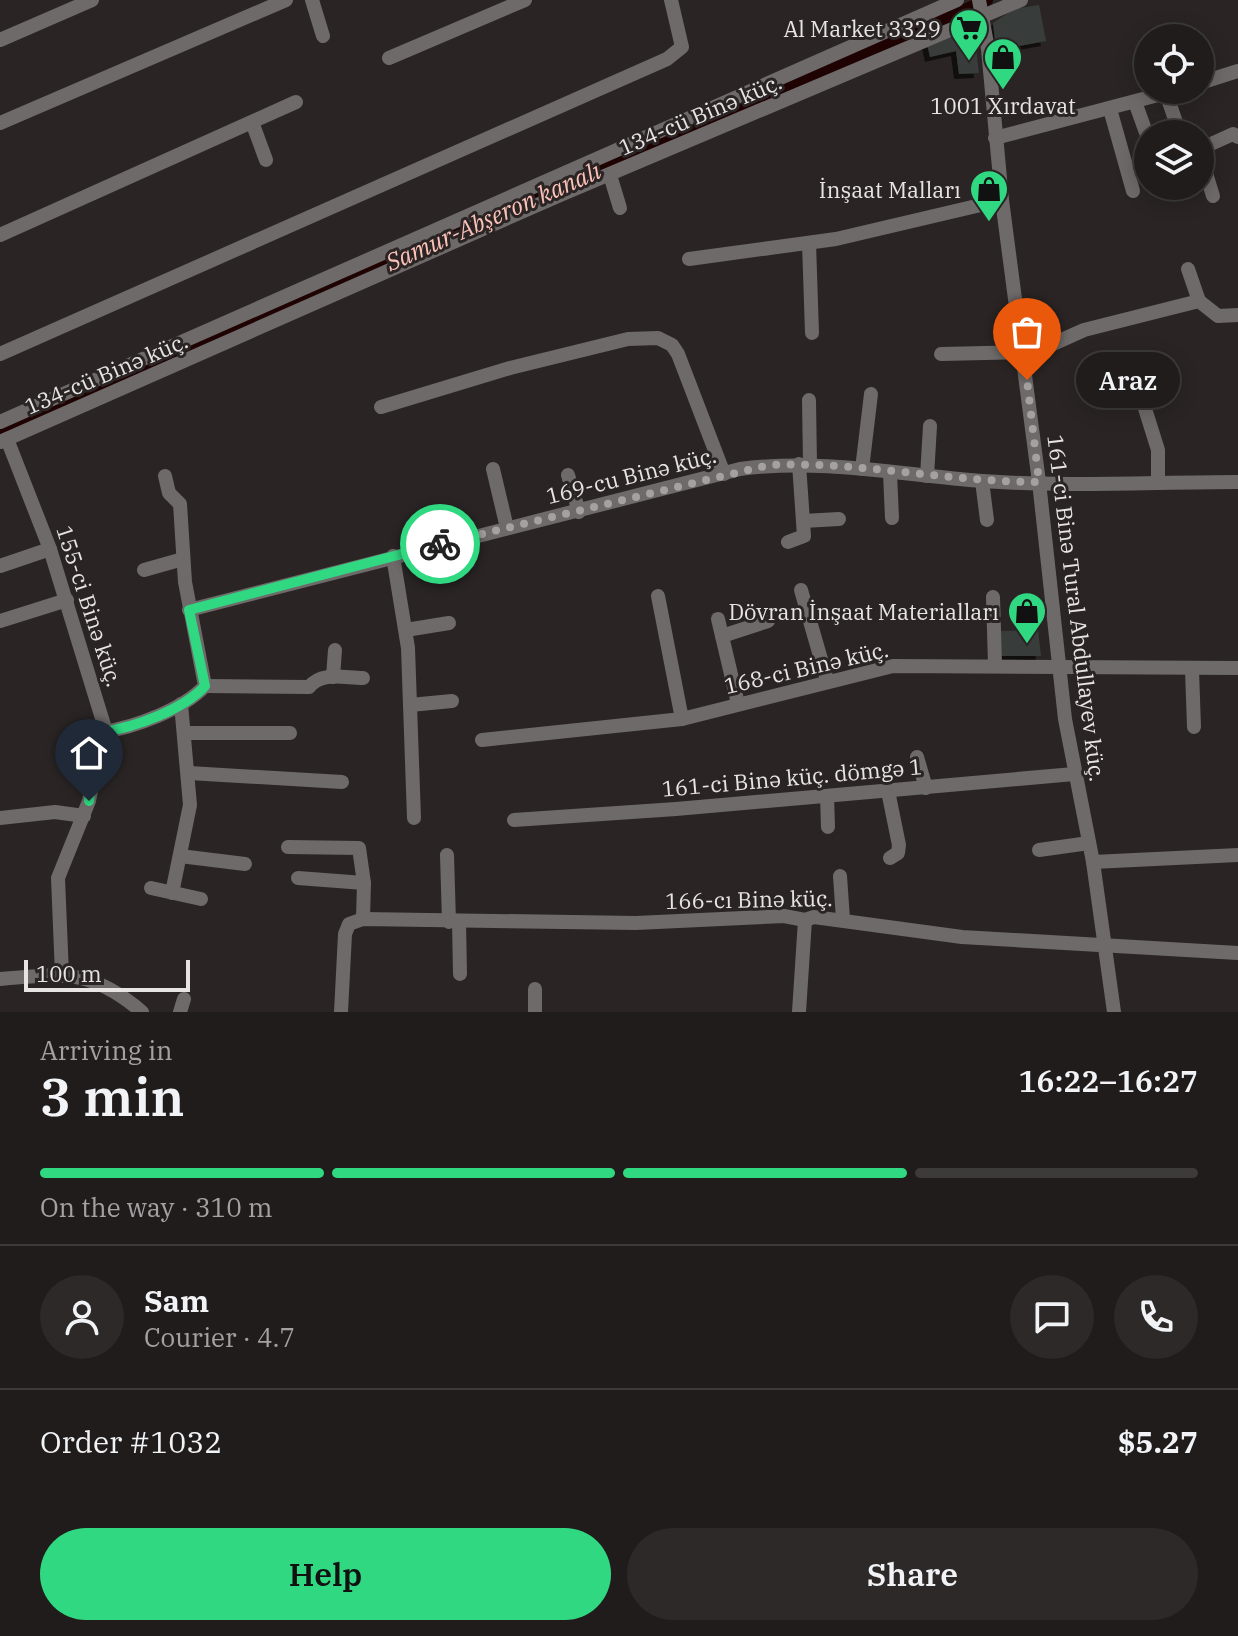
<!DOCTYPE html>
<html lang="en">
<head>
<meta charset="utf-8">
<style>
  body { margin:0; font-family:"IBM Plex Serif",serif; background:#2d2928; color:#f1f3f6; height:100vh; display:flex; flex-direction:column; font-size:30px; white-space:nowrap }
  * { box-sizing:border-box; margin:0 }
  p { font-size:26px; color:#a2a1a3 }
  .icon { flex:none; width:44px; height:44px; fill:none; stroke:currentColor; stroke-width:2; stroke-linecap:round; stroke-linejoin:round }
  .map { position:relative; height:1012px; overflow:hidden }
  .sheet { display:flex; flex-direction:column; background:#201c1b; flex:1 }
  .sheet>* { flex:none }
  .controls { position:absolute; left:1134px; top:24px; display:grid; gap:16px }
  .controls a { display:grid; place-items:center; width:80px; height:80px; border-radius:50%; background:#201c1b; box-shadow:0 4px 20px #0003,0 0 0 2px #3d3a3a; font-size:40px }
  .scale { position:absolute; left:24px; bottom:20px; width:166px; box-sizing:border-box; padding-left:8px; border:4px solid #e7e4e3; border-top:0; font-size:22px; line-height:28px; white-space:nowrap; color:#e7e4e3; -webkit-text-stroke:6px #2a2524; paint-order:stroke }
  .pin { position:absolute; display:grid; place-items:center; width:68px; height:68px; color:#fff; margin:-82px -34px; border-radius:50% 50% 50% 0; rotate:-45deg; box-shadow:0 0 8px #0007 }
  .pin .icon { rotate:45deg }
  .courier { position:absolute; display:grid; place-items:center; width:80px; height:80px; margin:-40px; border:6px solid #31d882; border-radius:50%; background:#fff; color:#222; box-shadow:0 2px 10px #0007 }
  .bubble { position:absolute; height:56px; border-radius:28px; background:#201c1b; box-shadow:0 4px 20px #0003,0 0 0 2px #3d3a3a; font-size:26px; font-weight:600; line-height:56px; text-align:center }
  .summary em { font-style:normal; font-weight:600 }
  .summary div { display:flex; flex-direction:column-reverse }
  .summary { display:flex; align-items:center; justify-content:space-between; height:136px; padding:0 40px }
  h1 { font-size:52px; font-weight:600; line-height:60px }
  .bar { display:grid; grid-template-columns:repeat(4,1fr); gap:12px 8px; align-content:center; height:96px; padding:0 40px }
  .bar i { height:10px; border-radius:6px; background:#3d3a3a }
  .bar .on { background:#31d882 }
  .bar p { grid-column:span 4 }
  .line { display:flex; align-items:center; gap:20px; padding:0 40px; border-top:2px solid #3d3a3a }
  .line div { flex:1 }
  .round { display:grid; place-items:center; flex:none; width:84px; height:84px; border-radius:42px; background:#2d2928 }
  .primary-button { display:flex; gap:16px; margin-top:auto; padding:16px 40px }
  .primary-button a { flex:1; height:92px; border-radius:48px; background:#31d882; color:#111; font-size:32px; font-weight:600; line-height:92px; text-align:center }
  .primary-button a+a { background:#2d2928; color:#f1f3f6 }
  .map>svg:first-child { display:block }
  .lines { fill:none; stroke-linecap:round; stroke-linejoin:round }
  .canal { stroke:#1f0302; stroke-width:12 }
  .building { fill:#393e3b; filter:url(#shadow) }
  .minor { stroke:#6d6a69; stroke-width:14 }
  .done { stroke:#a5a1a0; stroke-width:8; stroke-dasharray:0 14.4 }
  .route { stroke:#31d882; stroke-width:10 }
  .labels { text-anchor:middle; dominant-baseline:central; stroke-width:6; stroke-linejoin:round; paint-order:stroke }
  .poi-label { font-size:22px; fill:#e7e4e3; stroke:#2a2524; text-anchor:end }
  .street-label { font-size:22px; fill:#e7e4e3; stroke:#2a2524 }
  .water-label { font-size:24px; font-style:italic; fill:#fcc2b9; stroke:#2a2524 }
</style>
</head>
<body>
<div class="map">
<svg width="1238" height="1012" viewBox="0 0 1238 1012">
  <defs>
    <filter id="shadow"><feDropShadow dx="-5" dy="5" stdDeviation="0" flood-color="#0009"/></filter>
  </defs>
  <rect width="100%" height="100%" fill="#2a2524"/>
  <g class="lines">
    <!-- canal -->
    <path class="canal" d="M0 433 987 0"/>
  </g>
  <!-- building -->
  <g class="building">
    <path d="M1039 5 1046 41 996 50 993 23 1014 9Z"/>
    <path d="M974 31 979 73 959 74 956 51 930 57 927 44Z"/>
    <path d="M1038 630 1041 656H1000L1001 631Z"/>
  </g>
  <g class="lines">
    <!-- minor -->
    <g class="minor">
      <path d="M312 0 323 36"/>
      <path d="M979 0 988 49 1002 200 1039 482 1065 719 1093 862 1114 1012"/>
      <path d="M0 40 92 0"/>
      <path d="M389 58 525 0"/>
      <path d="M1200 83 1238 71"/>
      <path d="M1166 93 1180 134"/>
      <path d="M1135 102 1148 138"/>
      <path d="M1110 109 1133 191"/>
      <path d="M252 122 266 160"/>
      <path d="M0 123 286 0"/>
      <path d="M995 138 1177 90"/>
      <path d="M1200 149 1233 134 1238 137"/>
      <path d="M1200 154 1213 196"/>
      <path d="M610 175 620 208"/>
      <path d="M1166 186 1167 190"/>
      <path d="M0 235 296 102"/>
      <path d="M809 243 812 333"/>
      <path d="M689 259 836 239 1002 200"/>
      <path d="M1188 269 1199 301"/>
      <path d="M0 354 667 59 682 47 671 0"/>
      <path d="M941 354 1035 352 1084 330 1199 301 1218 316 1238 315"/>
      <path d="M1142 399 1158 450V482"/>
      <path d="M809 400 810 464"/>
      <path d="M381 407 510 368 628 339 658 338 672 345 678 354 724 474"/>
      <path d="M0 422 957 0"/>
      <path d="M7 439 50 549 104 725 89 801 58 878 62 975"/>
      <path d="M0 442 560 195 1021 0"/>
      <path d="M493 469 507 528"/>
      <path d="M862 469 871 394"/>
      <path d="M890 473 892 518"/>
      <path d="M568 475 579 512"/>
      <path d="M927 476 930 426"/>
      <path d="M982 481 987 520"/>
      <path d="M803 521 839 519"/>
      <path d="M788 542 804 536 799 464"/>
      <path d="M393 556 408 648 414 818"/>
      <path d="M0 566 50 549"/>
      <path d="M144 570 183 559"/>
      <path d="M801 590 827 680"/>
      <path d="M658 596 682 719"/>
      <path d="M993 597 995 664"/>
      <path d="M189 610 740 469C821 458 902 475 982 481 1067 487 1153 482 1238 482"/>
      <path d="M718 619 738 704"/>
      <path d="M0 621 67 600"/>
      <path d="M406 630 449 623"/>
      <path d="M722 636 768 621"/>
      <path d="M1192 670 1194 727"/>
      <path d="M333 677 335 650"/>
      <path d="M205 686 309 687C322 671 344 678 363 678"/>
      <path d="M410 705 452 701"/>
      <path d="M103 732C135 727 182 710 205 686L185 582 180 504 169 493 165 476"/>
      <path d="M186 733H290"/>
      <path d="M482 740 682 719 893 666 1238 668"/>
      <path d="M917 757 926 788"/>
      <path d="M189 773 342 782"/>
      <path d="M888 791 899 845 898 853 890 858"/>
      <path d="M827 796 828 827"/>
      <path d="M0 818 55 812 84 816"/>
      <path d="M514 820 676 809 1074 774"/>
      <path d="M288 847 359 848 364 883 363 919"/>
      <path d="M1039 850 1089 843"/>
      <path d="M447 855 449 922"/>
      <path d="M180 856 245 864"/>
      <path d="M1093 862 1238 855"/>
      <path d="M840 876 843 919"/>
      <path d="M298 878 364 883"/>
      <path d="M151 888 201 899"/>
      <path d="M172 893 190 805 181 704"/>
      <path d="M459 922 460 974"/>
      <path d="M0 979C64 974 90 968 142 1012"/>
      <path d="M535 989V1012"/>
      <path d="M180 1012 184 999"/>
      <path d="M341 1012 345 934 349 924 363 919 636 923 784 916 805 920 814 917 962 937 1238 953"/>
      <path d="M799 1012 805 920"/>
    </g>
  </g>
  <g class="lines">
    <!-- done -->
    <path class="done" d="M440 544 769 465C858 461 949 482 1039 482L1027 380"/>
    <!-- route -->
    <path class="route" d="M89 801 94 763 103 732C135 727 183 710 205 686L189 610 440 544"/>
  </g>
  <!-- icons -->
  <defs>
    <symbol id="supermarket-pin" viewBox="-11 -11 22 30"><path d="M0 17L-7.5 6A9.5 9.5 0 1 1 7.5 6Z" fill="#31d882" stroke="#2a2524"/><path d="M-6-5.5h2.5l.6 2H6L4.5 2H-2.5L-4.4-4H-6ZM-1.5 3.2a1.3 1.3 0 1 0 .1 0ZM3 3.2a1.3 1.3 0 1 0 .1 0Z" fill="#111"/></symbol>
    <symbol id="shop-pin" viewBox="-11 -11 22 30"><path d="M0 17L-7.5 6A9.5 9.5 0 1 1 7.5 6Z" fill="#31d882" stroke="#2a2524"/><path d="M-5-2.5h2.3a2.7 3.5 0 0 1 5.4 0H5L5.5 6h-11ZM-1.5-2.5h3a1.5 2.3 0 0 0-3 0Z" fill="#111"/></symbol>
  </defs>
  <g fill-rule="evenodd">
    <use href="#supermarket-pin" x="947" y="6" width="44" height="60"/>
    <use href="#shop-pin" x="981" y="35" width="44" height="60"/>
    <use href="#shop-pin" x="967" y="167" width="44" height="60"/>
    <use href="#shop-pin" x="1005" y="589" width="44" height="60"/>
  </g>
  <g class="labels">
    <!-- poi labels -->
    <g class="poi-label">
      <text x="941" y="28">Al Market 3329</text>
      <text x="1003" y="105" text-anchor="middle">1001 Xırdavat</text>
      <text x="961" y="189">İnşaat Malları</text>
      <text x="999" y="611">Dövran İnşaat Materialları</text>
    </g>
    <!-- street labels -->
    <g class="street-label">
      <text transform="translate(700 114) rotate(-23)">134-cü Binə küç.</text>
      <text transform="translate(106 373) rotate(-23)">134-cü Binə küç.</text>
      <text transform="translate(631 475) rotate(-14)">169-cu Binə küç.</text>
      <text transform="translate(90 606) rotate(72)">155-ci Binə küç.</text>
      <text transform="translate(1077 608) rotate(83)">161-ci Binə Tural Abdullayev küç.</text>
      <text transform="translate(806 667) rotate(-13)">168-ci Binə küç.</text>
      <text transform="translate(792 777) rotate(-5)">161-ci Binə küç. dömgə 1</text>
      <text transform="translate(749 899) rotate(-1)">166-cı Binə küç.</text>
    </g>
    <!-- water labels -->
    <g class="water-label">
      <text transform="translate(493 216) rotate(-24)">Samur-Abşeron kanalı</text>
    </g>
  </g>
</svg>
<div class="controls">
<a><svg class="icon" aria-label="locate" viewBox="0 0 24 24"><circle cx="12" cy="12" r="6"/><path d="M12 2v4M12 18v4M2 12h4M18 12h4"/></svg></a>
<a><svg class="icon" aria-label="layers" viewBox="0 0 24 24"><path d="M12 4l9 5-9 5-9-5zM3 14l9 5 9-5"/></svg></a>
</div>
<div class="scale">100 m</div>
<div class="pin" style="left:1027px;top:380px;background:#ea580c"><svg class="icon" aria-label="bag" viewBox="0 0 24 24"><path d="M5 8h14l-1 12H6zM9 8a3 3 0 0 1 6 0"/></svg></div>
<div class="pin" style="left:89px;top:801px;background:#1f2937"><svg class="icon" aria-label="home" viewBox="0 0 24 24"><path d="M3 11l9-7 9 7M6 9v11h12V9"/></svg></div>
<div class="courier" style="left:440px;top:544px"><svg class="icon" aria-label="bike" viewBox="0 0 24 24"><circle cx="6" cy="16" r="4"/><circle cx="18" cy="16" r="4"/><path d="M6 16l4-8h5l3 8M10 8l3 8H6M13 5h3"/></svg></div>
<div class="bubble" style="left:1076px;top:352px;width:104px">Araz</div>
</div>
<section class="sheet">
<div class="summary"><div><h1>3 min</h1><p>Arriving in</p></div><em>16:22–16:27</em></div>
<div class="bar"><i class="on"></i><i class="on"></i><i class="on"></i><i></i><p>On the way · 310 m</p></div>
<div class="line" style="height:144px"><a class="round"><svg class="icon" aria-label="person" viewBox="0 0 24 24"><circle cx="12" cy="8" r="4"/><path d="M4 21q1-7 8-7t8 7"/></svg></a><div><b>Sam</b><p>Courier · 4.7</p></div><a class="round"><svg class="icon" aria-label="chat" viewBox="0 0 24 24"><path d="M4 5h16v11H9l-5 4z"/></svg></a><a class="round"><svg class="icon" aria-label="phone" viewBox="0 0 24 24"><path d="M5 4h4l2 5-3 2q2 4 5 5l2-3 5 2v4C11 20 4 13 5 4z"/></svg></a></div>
<div class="line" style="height:104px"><div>Order #1032</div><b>$5.27</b></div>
<div class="primary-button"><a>Help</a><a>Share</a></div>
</section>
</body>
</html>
